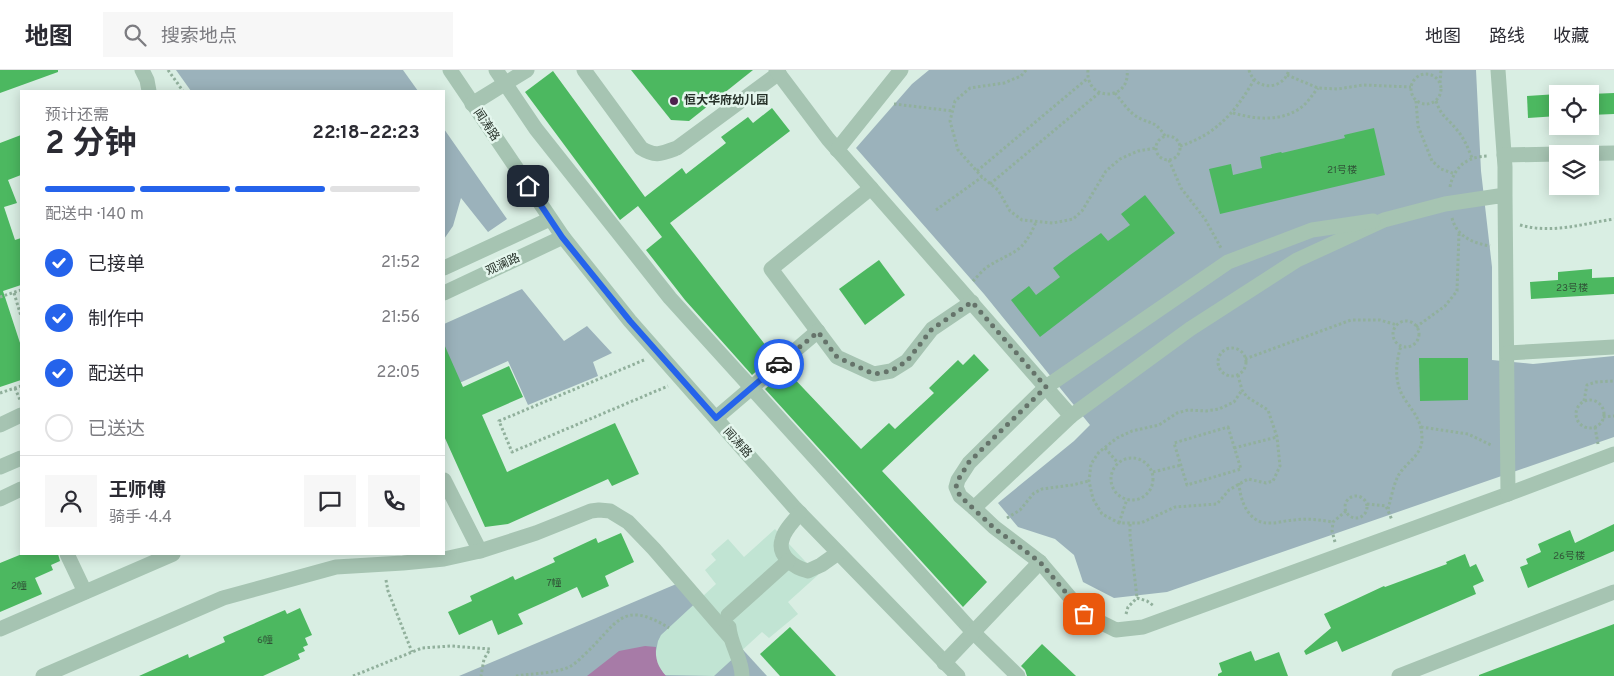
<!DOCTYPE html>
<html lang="zh">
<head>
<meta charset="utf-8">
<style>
  body { margin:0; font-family:Overpass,"Noto Sans SC",sans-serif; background:#f7f7f7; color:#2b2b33; height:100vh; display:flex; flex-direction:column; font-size:19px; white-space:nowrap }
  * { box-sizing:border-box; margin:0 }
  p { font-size:16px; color:#7c7c81 }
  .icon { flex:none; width:28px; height:28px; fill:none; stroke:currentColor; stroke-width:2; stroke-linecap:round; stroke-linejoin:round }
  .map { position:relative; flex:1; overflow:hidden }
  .panel { position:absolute; left:20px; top:20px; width:425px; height:465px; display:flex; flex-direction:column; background:#fff; border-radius:0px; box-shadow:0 2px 12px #0003 }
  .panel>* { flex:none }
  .fabs { position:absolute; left:1549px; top:15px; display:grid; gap:10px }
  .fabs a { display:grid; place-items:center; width:50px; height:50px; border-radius:0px; background:#fff; box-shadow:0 2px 12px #0003; font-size:25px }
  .pin { position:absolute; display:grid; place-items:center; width:42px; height:42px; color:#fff; margin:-21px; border-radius:10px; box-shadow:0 2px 8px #0006 }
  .courier { position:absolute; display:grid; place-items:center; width:50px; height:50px; margin:-25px; border:4px solid #2563eb; border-radius:50%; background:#fff; color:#222; box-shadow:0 1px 6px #0007 }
  .headline em { font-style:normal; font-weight:700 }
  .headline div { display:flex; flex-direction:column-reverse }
  .headline { display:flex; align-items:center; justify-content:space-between; height:85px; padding:0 25px }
  h1 { font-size:32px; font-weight:700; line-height:38px }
  .bar { display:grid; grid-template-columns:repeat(4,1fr); gap:8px 5px; align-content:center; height:60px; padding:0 25px }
  .bar i { height:6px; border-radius:4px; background:#e1e1e2 }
  .bar .on { background:#2563eb }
  .bar p { grid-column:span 4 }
  .line { display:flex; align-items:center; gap:12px; padding:0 25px; border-top:1px solid #e1e1e2 }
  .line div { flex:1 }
  .round { display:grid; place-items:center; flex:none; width:52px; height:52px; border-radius:0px; background:#f7f7f7 }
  ol { padding:0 25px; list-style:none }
  li { display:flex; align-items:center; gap:15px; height:55px }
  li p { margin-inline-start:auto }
  li .icon { padding:5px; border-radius:50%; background:#2563eb; color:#fff; stroke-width:4 }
  li:last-child { color:#7c7c81 }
  li i { width:28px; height:28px; border:2px solid #e1e1e2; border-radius:50% }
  header { display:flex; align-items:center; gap:30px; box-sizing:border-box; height:70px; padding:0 25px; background:#fff; border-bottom:1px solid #e1e1e2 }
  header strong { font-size:24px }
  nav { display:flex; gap:28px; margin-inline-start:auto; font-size:18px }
  .search { width:350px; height:45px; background:#f7f7f7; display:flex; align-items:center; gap:12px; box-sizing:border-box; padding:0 18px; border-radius:0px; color:#7c7c81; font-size:19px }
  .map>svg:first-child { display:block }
  .green { fill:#9bb2bb }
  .plaza { fill:#c1e4d3 }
  .water { fill:#a77ba7 }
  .building { fill:#4cb860 }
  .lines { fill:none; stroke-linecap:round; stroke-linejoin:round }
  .path { stroke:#91b09c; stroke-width:3; stroke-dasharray:2.5 2.5; stroke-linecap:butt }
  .minor { stroke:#a6c4b2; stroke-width:15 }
  .done { stroke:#65736a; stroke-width:5; stroke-dasharray:0 9 }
  .route { stroke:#2563eb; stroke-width:6 }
  .poi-dot { fill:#4e204d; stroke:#e4f6ed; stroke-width:2 }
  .labels { text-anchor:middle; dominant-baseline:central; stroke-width:5; stroke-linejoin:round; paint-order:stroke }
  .number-label { font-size:10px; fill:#305337 }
  .poi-label { font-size:12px; font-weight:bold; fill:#263129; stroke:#e4f6ed; text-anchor:start }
  .street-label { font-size:12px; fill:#263129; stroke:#e4f6ed }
</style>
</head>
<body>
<header>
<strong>地图</strong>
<div class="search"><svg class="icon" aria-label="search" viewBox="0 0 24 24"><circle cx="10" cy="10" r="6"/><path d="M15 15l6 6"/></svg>搜索地点</div>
<nav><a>地图</a><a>路线</a><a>收藏</a></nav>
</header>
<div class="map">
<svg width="1614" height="606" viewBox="0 0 1614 606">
  <rect width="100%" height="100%" fill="#d9eee3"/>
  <!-- green -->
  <g class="green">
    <path d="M176 0H403L418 21H191Z"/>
    <path d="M929 0H1476L1481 101 1492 197V290L1533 294 1614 286V367L1167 522 1114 528 1083 512 1074 485 1055 469 1018 457 998 433 1074 371 1090 355 984 224 856 78 912 14Z"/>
    <path d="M444 59 507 149 488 162 461 128 453 156 444 169Z"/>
    <path d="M522 219 564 271 587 256 612 283 593 292 598 306 528 335 508 291 444 320V254Z"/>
    <path d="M681 512 767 606H459Z"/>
  </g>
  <!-- plaza -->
  <path class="plaza" d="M775 459 818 505 788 532 798 544 769 568 762 562 714 606 665 605 658 596 655 586 658 571 661 565 716 514 705 500 716 490 711 484 728 469 744 487Z"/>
  <!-- water -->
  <path class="water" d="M645 576 656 577C655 589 658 597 666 606H587L619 581Z"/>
  <!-- building -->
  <g class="building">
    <path d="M0 0H58V2L0 23Z"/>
    <path d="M631 0H753L689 51 671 50Z"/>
    <path d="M553 1 645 127 682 98 686 104 726 73 721 67 748 47 753 53 772 38 790 61 670 153 774 286 752 305 685 230 646 180 662 167 638 136 620 150 525 22Z"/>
    <path d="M1614 23V44L1590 45V24Z"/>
    <path d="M1558 24V46L1528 48 1527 26Z"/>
    <path d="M1374 58 1385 105 1220 144 1209 99 1231 94 1233 105 1262 98 1260 87 1281 82 1282 83 1345 68 1344 65Z"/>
    <path d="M21 65V105L8 110 17 133 4 137 15 170 21 168V215L3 221 21 276V310L0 317V73Z"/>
    <path d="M1145 125 1175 163 1040 267 1011 230 1029 216 1036 225 1060 207 1053 198 1070 185 1101 163 1108 171 1130 155 1121 144Z"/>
    <path d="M879 190 905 225 865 255 839 219Z"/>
    <path d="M1592 199V208L1614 207V224L1531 229 1530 212 1558 210V202Z"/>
    <path d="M444 274 463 317 509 296 523 327 482 345 507 402 615 353 639 404 612 416 608 409 508 454 485 457 444 366Z"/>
    <path d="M974 284 989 300 882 401 987 512 963 537 765 319 786 300 861 379 889 353 895 359 934 323 929 318 958 290 963 295Z"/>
    <path d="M1419 288H1468V330L1420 331Z"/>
    <path d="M1614 454V481L1528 518 1520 497 1528 494 1526 489 1541 482 1538 474 1570 460 1575 473Z"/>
    <path d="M621 463 634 492 605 506 609 516 582 528 577 517 547 531 518 544 523 554 498 565 492 550 459 565 448 542 472 531 470 526 513 506 515 510 555 492 553 488 596 468 598 473Z"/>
    <path d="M22 484H58L60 491 51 495 53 500 35 508 42 524 0 542V493Z"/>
    <path d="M1465 484 1470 497 1476 494 1484 511 1473 516 1476 524 1342 582 1337 571 1306 585 1304 581 1331 558 1324 544 1384 516 1385 517 1447 494 1446 492Z"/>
    <path d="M300 538 312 565 305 568 308 575 303 577 305 581 298 584 300 589 263 606H139L188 584 189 588 225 572 223 567 285 540 287 544Z"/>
    <path d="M1614 554V606H1479V605Z"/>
    <path d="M790 557 836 606H780L760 584Z"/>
    <path d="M1042 574 1076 606H1027L1025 600 1021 596Z"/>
    <path d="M1251 581 1255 591 1279 582 1288 606H1218V604L1222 602 1219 593Z"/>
  </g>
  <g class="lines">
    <!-- path -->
    <g class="path">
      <path d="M168 0 183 21"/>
      <path d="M1026 0 1021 6 1004 13 970 18 955 31 950 51 958 80 982 107 998 120 1010 141 1022 150 1053 153 1073 149 1082 141 1106 101 1120 89 1138 81 1156 78"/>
      <path d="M1088 0C1085 32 1131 32 1127 0"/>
      <path d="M1249 0C1255 21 1283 21 1289 0"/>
      <circle cx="1426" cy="19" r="15"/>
      <path d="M1287 5 1318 18 1338 19 1363 15 1411 17"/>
      <path d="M1440 13 1441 0"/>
      <path d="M1115 23C1121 30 1126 38 1133 44 1147 55 1154 48 1165 66"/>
      <path d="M1416 31 1418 56 1432 91 1441 99 1455 104"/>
      <path d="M1436 31C1442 48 1447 47 1457 60 1464 68 1468 78 1472 88"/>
      <path d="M894 34 953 41"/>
      <path d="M1233 43C1255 49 1279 52 1299 39 1307 34 1312 25 1318 18"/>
      <circle cx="1168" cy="78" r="12"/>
      <path d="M1180 76C1216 65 1236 41 1254 10"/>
      <path d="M1169 90 1181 118 1205 149 1221 178"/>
      <path d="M977 101 1088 8"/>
      <path d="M990 114 1099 23"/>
      <path d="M1450 117C1454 96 1468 86 1489 86"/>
      <path d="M936 140 982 107"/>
      <path d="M1452 148C1457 167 1473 173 1490 176"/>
      <path d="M1520 155C1553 164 1581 154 1614 149"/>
      <path d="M973 211C977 207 982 201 987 197 1014 180 1022 185 1036 152"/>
      <path d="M14 223 21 246"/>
      <path d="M0 227 21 220"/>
      <circle cx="1406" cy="264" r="13"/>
      <path d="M1416 257 1445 236 1457 221 1459 163"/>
      <circle cx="1232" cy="292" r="14"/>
      <path d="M1245 289 1351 250H1380L1397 255"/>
      <path d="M644 290 499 351 512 382 668 316"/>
      <path d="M1238 305 1242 320 1247 327 1268 340 1277 367 1280 396 1273 411 1266 413 1248 409 1229 420 1217 434 1175 437 1141 453H1119L1102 444 1093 429 1089 411 1091 394 1099 382 1117 368 1132 361 1159 355 1177 343 1188 340 1206 341 1219 339 1234 332 1242 320"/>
      <path d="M15 318 20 330"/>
      <path d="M0 323 21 316"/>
      <circle cx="1590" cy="344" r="14"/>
      <path d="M1584 331 1587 315 1596 312 1614 311"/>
      <path d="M1603 347 1614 346"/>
      <path d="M1228 357 1241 399 1187 415 1174 373Z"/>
      <path d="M1421 357 1468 364 1491 375"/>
      <path d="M1595 357 1598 374"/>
      <path d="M1105 378 1118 393"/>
      <path d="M1234 378 1277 367"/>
      <circle cx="1132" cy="409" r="21"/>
      <path d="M1153 402 1181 395"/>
      <path d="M1239 413C1240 431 1249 455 1271 453 1279 453 1287 450 1294 450 1308 448 1320 450 1333 452"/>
      <circle cx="1356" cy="437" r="11"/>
      <path d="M1367 434 1386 436 1392 450"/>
      <path d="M1388 439C1391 429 1393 416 1398 406 1405 393 1422 386 1422 369 1422 352 1415 344 1406 331 1394 315 1395 294 1401 276"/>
      <path d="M1007 448 1020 440 1034 423 1042 419 1072 415 1089 411"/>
      <path d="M1119 453 1127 429"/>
      <path d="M1130 454V466L1137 528"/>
      <path d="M1335 472 1332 461 1333 452 1346 441"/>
      <path d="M386 510 388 521 412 582"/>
      <path d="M1126 544 1128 537 1137 528 1147 531 1154 536"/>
      <path d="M353 606 422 578 451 576 490 579 484 589 481 606"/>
      <path d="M516 606C534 603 553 604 569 597 575 594 580 589 584 585 617 555 621 528 669 558"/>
    </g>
    <!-- minor -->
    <g class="minor">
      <path d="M142 0 147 10 149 21"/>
      <path d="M450 0 563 167 630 251 794 437 958 606"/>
      <path d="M496 0 536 59 670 228 973 562 1018 606"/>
      <path d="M584 0 641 78C655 87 661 84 677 78L779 3"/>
      <path d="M776 0 828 69 1071 346"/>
      <path d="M1498 0 1505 97V125L1508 424 1143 557 1116 560 1084 544 1040 492 994 457 974 438 1071 346 1190 259 1297 190 1384 150 1445 134 1505 125"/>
      <path d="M472 34 527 0"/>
      <path d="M837 80 901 0"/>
      <path d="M1563 84 1614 83"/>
      <path d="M1504 85 1558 84"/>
      <path d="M871 118 771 199 837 287 874 304 891 301 907 291 932 259 972 232"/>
      <path d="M444 198 550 149"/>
      <path d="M444 223 563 167"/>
      <path d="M1507 283 1614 277"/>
      <path d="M716 348 818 261"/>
      <path d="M0 355 21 345"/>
      <path d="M0 397 21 388"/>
      <path d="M444 410 480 481"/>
      <path d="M1508 424 1614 384"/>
      <path d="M0 429 21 419"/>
      <path d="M974 438 960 426 956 417 958 410 969 393 1046 317 1228 192 1312 160 1373 151"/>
      <path d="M800 443C794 451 784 460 782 470 777 486 795 498 808 501L821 495 838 483"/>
      <path d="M67 484 85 522"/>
      <path d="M728 545 788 491"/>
      <path d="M729 557C730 574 742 589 742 606"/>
      <path d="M0 559 173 484"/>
      <path d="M944 593 1040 492"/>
      <path d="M43 606 223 528 336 497 403 493 444 489 480 481 536 463 591 441 599 440 610 441 628 452 654 479 730 567"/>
      <path d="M1399 606 1614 522"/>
    </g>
  </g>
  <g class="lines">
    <!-- done -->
    <path class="done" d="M779 294 818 262 837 287 874 304 891 301 907 291 932 259 972 232 1046 317 969 392 958 410 956 417 960 426 994 458 1040 492 1084 544"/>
    <!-- route -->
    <path class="route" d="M528 116 562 167 630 251 716 348 779 294"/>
  </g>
  <!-- markers -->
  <circle class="poi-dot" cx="674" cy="31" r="5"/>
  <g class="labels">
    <!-- number labels -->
    <g class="number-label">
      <text x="1342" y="100">21号楼</text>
      <text x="1572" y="218">23号楼</text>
      <text x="1569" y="486">26号楼</text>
      <text x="554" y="513">7幢</text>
      <text x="19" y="516">2幢</text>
      <text x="265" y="570">6幢</text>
    </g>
    <!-- poi labels -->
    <g class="poi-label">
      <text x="684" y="31">恒大华府幼儿园</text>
    </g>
    <!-- street labels -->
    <g class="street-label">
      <text transform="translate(486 55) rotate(56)">闻涛路</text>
      <text transform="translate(503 195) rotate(-25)">观澜路</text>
      <text transform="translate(737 373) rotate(48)">闻涛路</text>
    </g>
  </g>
</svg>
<div class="fabs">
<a><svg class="icon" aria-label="locate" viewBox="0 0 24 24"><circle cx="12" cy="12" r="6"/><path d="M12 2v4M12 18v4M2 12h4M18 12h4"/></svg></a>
<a><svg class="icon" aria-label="layers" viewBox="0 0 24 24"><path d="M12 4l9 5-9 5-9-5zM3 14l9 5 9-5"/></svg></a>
</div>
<div class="pin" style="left:1084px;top:544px;background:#ea580c"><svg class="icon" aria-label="bag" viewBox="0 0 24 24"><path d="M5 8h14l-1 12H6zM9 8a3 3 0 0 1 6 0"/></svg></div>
<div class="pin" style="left:528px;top:116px;background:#1f2937"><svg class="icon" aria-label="home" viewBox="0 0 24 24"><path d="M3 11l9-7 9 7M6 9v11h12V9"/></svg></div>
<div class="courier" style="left:779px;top:294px"><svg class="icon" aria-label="car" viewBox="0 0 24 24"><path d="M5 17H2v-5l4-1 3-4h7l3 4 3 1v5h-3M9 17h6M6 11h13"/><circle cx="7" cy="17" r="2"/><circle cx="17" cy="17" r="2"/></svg></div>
<section class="panel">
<div class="headline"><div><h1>2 分钟</h1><p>预计还需</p></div><em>22:18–22:23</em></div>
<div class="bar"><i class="on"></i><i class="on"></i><i class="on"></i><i></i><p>配送中 · 140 m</p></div>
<ol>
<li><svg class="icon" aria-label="check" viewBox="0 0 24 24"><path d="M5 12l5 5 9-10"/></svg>已接单<p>21:52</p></li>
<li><svg class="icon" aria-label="check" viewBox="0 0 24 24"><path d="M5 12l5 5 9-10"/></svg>制作中<p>21:56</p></li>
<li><svg class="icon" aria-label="check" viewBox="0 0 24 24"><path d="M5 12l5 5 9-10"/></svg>配送中<p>22:05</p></li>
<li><i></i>已送达</li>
</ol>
<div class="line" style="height:90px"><a class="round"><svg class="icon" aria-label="person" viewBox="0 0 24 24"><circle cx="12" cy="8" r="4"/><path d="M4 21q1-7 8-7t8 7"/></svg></a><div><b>王师傅</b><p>骑手 · 4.4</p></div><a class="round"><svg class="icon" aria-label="chat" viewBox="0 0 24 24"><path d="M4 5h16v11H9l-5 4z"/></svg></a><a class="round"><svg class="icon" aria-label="phone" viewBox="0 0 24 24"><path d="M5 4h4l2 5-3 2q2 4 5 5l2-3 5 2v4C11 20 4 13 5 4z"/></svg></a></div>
</section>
</div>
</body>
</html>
